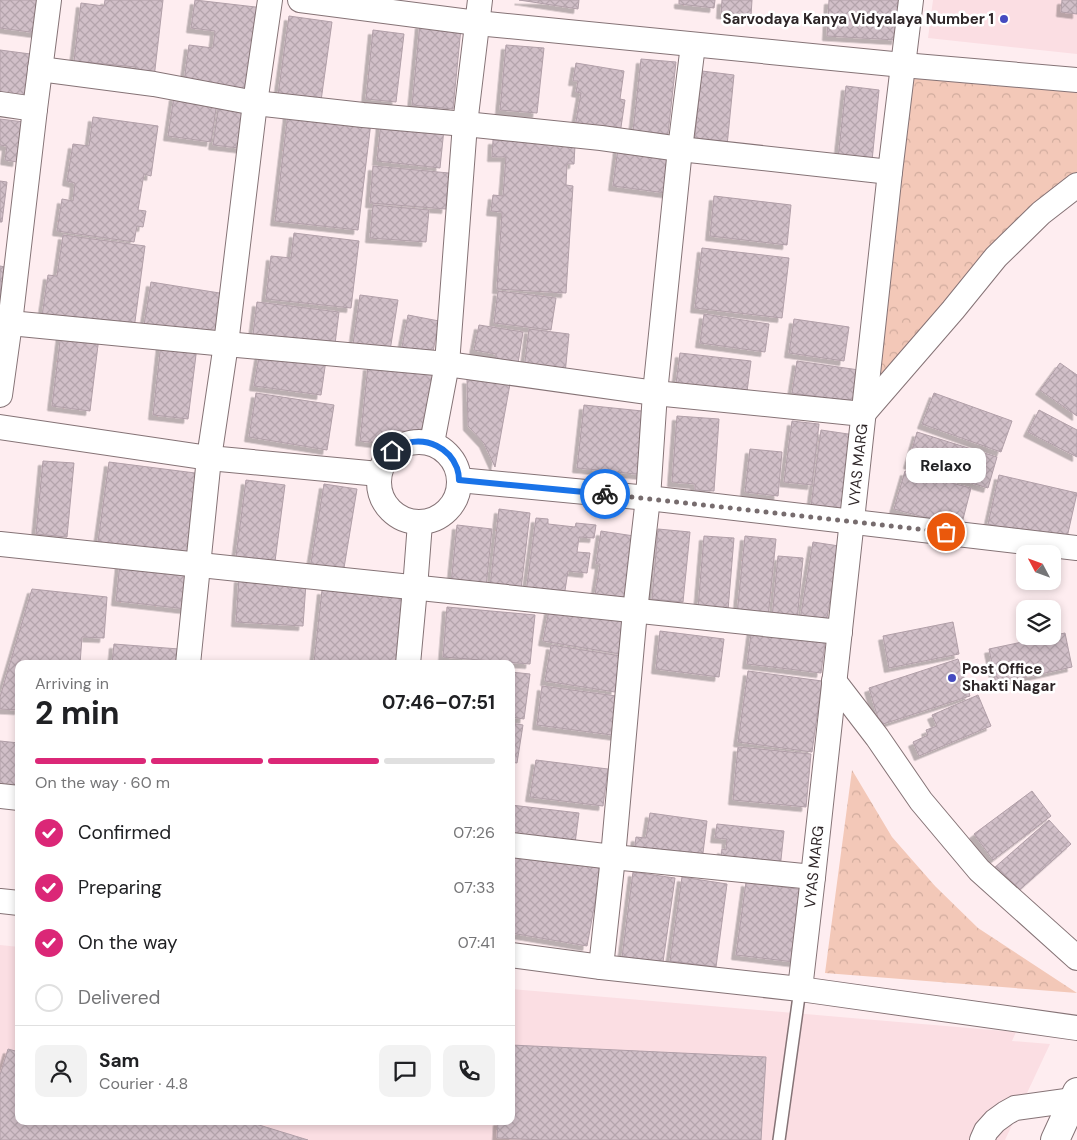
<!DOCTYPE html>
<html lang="en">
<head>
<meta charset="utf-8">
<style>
  body { margin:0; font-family:"DM Sans",sans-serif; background:#f2f2f2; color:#202124; height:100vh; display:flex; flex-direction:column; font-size:19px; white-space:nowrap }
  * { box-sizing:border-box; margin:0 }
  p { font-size:16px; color:#757577 }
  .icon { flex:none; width:28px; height:28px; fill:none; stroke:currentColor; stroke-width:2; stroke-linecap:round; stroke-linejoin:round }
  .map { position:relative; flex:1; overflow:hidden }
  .details { position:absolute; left:15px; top:660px; width:500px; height:465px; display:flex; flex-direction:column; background:#fff; border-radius:10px; box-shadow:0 2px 8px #0003 }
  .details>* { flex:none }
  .needle { width:32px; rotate:311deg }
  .tools { position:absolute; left:1016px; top:545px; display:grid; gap:10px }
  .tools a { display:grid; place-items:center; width:45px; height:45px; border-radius:10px; background:#fff; box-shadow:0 2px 8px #0003; font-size:25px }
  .pin { position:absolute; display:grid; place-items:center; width:42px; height:42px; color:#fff; margin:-21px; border:2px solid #fff; border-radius:50%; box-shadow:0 1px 5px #0007 }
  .courier { position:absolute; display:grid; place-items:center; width:50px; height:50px; margin:-25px; border:4px solid #1a73e8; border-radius:50%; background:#fff; color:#222; box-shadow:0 1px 6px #0007 }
  .bubble { position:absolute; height:35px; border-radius:10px; background:#fff; box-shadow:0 2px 8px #0003; font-size:16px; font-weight:700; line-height:35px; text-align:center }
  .head em { font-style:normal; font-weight:700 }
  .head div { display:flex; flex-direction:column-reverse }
  .head { display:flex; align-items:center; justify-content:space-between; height:85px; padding:0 20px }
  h1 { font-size:32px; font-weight:700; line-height:38px }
  .bar { display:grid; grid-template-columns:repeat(4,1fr); gap:8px 5px; align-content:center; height:60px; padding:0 20px }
  .bar i { height:6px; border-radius:4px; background:#e0e0e0 }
  .bar .on { background:#db2777 }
  .bar p { grid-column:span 4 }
  .line { display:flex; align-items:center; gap:12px; padding:0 20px; border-top:1px solid #e0e0e0 }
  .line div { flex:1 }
  .round { display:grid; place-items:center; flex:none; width:52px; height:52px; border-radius:10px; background:#f2f2f2 }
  ol { padding:0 20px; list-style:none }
  li { display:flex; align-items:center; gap:15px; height:55px }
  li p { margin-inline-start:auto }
  li .icon { padding:5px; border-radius:50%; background:#db2777; color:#fff; stroke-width:4 }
  li:last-child { color:#757577 }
  li i { width:28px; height:28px; border:2px solid #e0e0e0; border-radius:50% }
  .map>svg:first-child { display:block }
  .built { fill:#fbdee3 }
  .park { fill:url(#park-crowns) }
  .building { fill:url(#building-cross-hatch); stroke:#b19fa8; filter:url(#shadow) }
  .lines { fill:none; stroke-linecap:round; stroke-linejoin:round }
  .service-casing { stroke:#857376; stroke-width:14 }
  .minor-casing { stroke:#857376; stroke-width:26 }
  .tertiary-casing { stroke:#857376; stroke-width:30 }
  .service { stroke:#fff; stroke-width:11 }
  .minor { stroke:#fff; stroke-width:24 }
  .tertiary { stroke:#fff; stroke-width:28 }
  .done { stroke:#776c6e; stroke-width:5; stroke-dasharray:0 9 }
  .route { stroke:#1a73e8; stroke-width:6 }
  .poi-dot { fill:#454bc0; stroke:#fff; stroke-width:2 }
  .labels { text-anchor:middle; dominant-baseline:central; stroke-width:5; stroke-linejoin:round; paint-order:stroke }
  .poi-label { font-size:15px; font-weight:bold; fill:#2e2628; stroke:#fff; text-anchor:end }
  .street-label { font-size:15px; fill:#2e2628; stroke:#fff }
</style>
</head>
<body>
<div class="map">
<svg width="1077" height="1140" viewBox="0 0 1077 1140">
  <defs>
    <pattern id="park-crowns" width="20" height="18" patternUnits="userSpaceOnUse" patternTransform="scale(1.25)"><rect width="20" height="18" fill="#f3c8b8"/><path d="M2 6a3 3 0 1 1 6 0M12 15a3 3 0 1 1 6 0" fill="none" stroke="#d1ac9e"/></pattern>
    <pattern id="building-cross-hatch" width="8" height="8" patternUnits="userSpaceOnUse" patternTransform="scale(1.25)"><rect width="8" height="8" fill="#d1bfc8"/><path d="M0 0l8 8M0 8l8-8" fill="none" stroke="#b4a4ac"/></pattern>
    <filter id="shadow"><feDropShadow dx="-4.5" dy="4.5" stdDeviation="0" flood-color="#0004"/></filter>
  </defs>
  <rect width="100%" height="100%" fill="#feedf0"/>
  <!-- built -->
  <g class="built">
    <path d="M933 0H1077V54L928 38Z"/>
    <path d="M0 945 19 947V1121H511V989L1016 1032 1012 1041 1050 1044 1005 1140H0Z"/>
  </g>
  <!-- park -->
  <g class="park">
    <path d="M911 77 1077 88V174L876 383Z"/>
    <path d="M852 770 892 837 935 886 978 928 1077 993 825 973Z"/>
  </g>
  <!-- building -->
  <g class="building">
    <path d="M0 0H43L37 33 0 28Z"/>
    <path d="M105 0H163L154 78 135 76 136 67 74 61 81 3 104 6Z"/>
    <path d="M195 0 264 8 254 90 184 82 189 45 213 48 215 31 191 28Z"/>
    <path d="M519 0H579L578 9Z"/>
    <path d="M679 0H715L714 8 679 4Z"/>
    <path d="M722 0H752L751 16 721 14Z"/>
    <path d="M829 0H899L896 40 827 36Z"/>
    <path d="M1062 0H1077V14L1061 12Z"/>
    <path d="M289 16 332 22 320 108 277 102Z"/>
    <path d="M420 24 461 28 453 109 412 105Z"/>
    <path d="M373 30 404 34 396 102 366 99Z"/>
    <path d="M506 45 544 48 537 113 500 110Z"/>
    <path d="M0 50 38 55 31 99 0 94Z"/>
    <path d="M641 59 676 62 668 134 633 131Z"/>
    <path d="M576 63 624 71 620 99 625 100 620 134 575 127 581 93 576 92 578 81H573Z"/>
    <path d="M702 71 734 75 727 146 694 143Z"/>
    <path d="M846 86 879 90 872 161 838 158Z"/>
    <path d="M174 96 217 102 211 142 168 136Z"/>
    <path d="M219 103 252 107 247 149 213 145Z"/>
    <path d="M288 113 371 122 358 230 275 221Z"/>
    <path d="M93 117 158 126 151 176 144 174 138 210 146 211 143 227 137 226 134 242 57 231 62 199 73 201 75 183 67 181 73 144 89 146Z"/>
    <path d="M0 119 32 123 19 146 17 162 5 160 7 146 0 145Z"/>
    <path d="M381 122 444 129 440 168 377 161Z"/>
    <path d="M493 140 575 145 574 164H567L566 185 573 186 566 293 497 289 502 212 491 211 493 195 503 196 506 157H492Z"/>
    <path d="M618 148 663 154V159L667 160 665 172 676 174 673 194 613 186Z"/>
    <path d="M373 166 449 173 446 209 370 203Z"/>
    <path d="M0 181 7 182 2 222H0Z"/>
    <path d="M714 196 791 205 787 245 710 236Z"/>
    <path d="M373 205 429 210 426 242 370 238Z"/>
    <path d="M294 233 359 241 351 308 266 299 271 256 291 258Z"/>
    <path d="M63 235 145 246 134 329 42 316 48 275 57 276Z"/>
    <path d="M702 248 789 258 782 318 695 308Z"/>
    <path d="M0 266 5 267 0 301Z"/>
    <path d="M151 282 232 295 225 337 144 325Z"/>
    <path d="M498 291 556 298 551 330 494 323Z"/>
    <path d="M360 295 398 300 389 357 352 351Z"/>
    <path d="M257 302 339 312 334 352 252 342Z"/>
    <path d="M704 314 769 324 765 352 700 343Z"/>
    <path d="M408 315 439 321 432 357 401 352Z"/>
    <path d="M794 319 849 327 844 361 789 353Z"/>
    <path d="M479 325 523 332 517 369 495 365 496 354 474 350Z"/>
    <path d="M529 329 569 334 565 374 524 369Z"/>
    <path d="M61 333 99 337 90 411 52 406Z"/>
    <path d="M161 343 197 347 188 419 153 415Z"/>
    <path d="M260 351 326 360 321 395 254 386Z"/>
    <path d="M680 353 751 361 746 399 675 391Z"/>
    <path d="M797 361 859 370 854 402 792 393Z"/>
    <path d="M1060 363 1077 375V416L1040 390Z"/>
    <path d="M368 366 435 372 429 434 394 430 392 445 360 441Z"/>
    <path d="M467 379 510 384 495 467 484 443 468 426Z"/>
    <path d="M256 393 334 405 327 450 249 437Z"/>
    <path d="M934 393 1012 421 1001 452 922 424Z"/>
    <path d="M584 405 652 412 645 475 577 468Z"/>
    <path d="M1039 410 1077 430V457L1028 432Z"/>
    <path d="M677 416 719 419 714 491 695 490V484L672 482Z"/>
    <path d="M792 421 819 424 812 485 784 482Z"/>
    <path d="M821 430 855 435 845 510 811 506Z"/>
    <path d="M917 432 997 457 988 488 908 464Z"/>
    <path d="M750 449 782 452 778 496 745 492Z"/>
    <path d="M43 461 74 463 67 537 36 534Z"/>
    <path d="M109 462 203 474 191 562 97 549Z"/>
    <path d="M905 471 971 488 961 527 894 509Z"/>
    <path d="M999 475 1077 493 1066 542 988 524Z"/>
    <path d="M246 480 285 485 274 569 235 564Z"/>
    <path d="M324 484 357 489 343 574 310 569Z"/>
    <path d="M499 509 530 513 521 589 490 586Z"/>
    <path d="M536 518 548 519V524L575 527 576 523 596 525 594 538 579 537 577 552 590 553 587 573 568 571 564 597 526 592Z"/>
    <path d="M457 525 492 529 486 587 451 584Z"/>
    <path d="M658 529 690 532 683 602 652 599Z"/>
    <path d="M601 531 634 536 628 606 594 601 600 564H596Z"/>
    <path d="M704 536 734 538 728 610 698 608Z"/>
    <path d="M745 536 776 539 768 617 737 614Z"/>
    <path d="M813 542 839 546 826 624 800 620Z"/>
    <path d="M778 556 803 558 797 621 772 618Z"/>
    <path d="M120 563 190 571 186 609 116 601Z"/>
    <path d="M239 578 306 583 303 626 236 622Z"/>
    <path d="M376 586 410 589 401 664H327L314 662 322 590 375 596Z"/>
    <path d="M32 589 107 597 104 638 82 637 80 664H19V710L0 709V697Z"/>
    <path d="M550 605 633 618 626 655 543 641Z"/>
    <path d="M447 607 535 615 530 664 443 657Z"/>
    <path d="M953 622 959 654 889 668 883 636Z"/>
    <path d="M752 627 826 636 821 673 747 664Z"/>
    <path d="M660 631 724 639 719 677 656 669Z"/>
    <path d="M1065 633 1072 667 996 684 989 649Z"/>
    <path d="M114 644 179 649 178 664H112Z"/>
    <path d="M551 645 621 656 615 692 545 681Z"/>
    <path d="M958 659 970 696 880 725 869 688Z"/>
    <path d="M748 671 822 681 812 752 738 742Z"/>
    <path d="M511 672 530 674 524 719 511 717Z"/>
    <path d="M542 686 624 697 619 736 537 725Z"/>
    <path d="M978 695 991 726 919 756 913 742 928 735 926 730 937 726 932 715Z"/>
    <path d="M511 723 523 725 517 763 511 762Z"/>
    <path d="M0 741 19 743V790L0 788Z"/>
    <path d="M738 747 811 754 806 807 733 800Z"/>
    <path d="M536 760 608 769 603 806 530 797Z"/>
    <path d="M1032 791 1051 816 993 860 974 834Z"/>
    <path d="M511 805 579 813 574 851 511 843Z"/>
    <path d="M650 813 707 821 702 861 634 852 636 837 646 838Z"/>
    <path d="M1049 820 1071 844 1015 894 993 869Z"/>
    <path d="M717 824 784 831 780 869 720 863 722 849 726 850 727 839 715 838Z"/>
    <path d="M511 848 602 864 587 946 511 933Z"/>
    <path d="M633 872 675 878 663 962 622 957Z"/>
    <path d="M682 877 727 884 716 967 670 961Z"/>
    <path d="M746 882 804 890 794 962 736 955Z"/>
    <path d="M511 1045 766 1057 761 1140H544L497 1138 498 1121H511Z"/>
    <path d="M8 1049 19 1052V1121H246L308 1140H0V1075Z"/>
  </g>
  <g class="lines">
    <defs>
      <path id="service" d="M779 1140 800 989"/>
      <g id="minor">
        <path d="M300 0 477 23 903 65 1077 80"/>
        <path d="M40 69 154 84 255 103 363 115 465 124 601 138 680 149 890 172"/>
        <path d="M0 104 35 109"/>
        <path d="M10 323 226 344 447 364 655 393 863 414 953 310 996 257 1041 213 1077 185"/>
        <path d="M0 395 10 323 35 109 49 0"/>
        <path d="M0 427 209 458 379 474"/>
        <circle cx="419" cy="482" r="40"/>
        <path d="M432 443 447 364 465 124 480 0"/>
        <path d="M459 480 648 498 1077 548"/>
        <path d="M0 544 840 632"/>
        <path d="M188 664 209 458 226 344 255 103 270 0"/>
        <path d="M408 664 415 588 420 523"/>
        <path d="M834 681 877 737 921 801 979 870 1077 958"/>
        <path d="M0 796 19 798"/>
        <path d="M511 845 613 857 813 877"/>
        <path d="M0 901 19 903"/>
        <path d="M511 955 601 967 800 989 1077 1028"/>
        <path d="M601 967 613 857 635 611 648 498 655 393 680 149 693 45"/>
        <path d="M800 989 813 877 890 172 911 0"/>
        <path d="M982 1140 986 1131 995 1121 1006 1113 1015 1108 1073 1100"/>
      </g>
      <path id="tertiary" d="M1055 1140 1077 1092"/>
    </defs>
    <!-- service casing -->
    <use href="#service" class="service-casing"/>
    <!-- minor casing -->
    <use href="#minor" class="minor-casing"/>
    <!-- tertiary casing -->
    <use href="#tertiary" class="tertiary-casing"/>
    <!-- service -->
    <use href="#service" class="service"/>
    <!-- minor -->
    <use href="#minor" class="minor"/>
    <!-- tertiary -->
    <use href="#tertiary" class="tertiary"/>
  </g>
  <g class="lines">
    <!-- done -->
    <path class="done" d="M605 494 946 532"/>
    <!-- route -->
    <path class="route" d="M392 451C397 448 402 445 407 443 427 438 449 447 457 468 458 471 459 476 459 480L605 494"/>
  </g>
  <!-- markers -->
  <g class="poi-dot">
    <circle cx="1004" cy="19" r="5"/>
    <circle cx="952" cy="678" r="5"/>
  </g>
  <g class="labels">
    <!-- poi labels -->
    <g class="poi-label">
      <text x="994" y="19">Sarvodaya Kanya Vidyalaya Number 1</text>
      <text x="962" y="669" text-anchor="start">Post Office<tspan x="962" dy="17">Shakti Nagar</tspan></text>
    </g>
    <!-- street labels -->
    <g class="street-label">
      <text transform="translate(858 465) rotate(-84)">VYAS MARG</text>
      <text transform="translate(814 867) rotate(-84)">VYAS MARG</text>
    </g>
  </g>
</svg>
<div class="tools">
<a><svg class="needle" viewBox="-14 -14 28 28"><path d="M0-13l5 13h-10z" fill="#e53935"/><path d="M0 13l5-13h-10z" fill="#757577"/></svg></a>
<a><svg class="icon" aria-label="layers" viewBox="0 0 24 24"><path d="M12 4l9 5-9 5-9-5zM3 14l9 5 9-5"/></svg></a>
</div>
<div class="pin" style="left:946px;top:532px;background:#ea580c"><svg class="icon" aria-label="bag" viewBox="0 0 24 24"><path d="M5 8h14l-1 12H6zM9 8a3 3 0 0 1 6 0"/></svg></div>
<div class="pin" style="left:392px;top:451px;background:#1f2937"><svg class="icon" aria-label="home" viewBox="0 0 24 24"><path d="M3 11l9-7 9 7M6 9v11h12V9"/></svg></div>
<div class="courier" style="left:605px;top:494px"><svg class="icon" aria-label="bike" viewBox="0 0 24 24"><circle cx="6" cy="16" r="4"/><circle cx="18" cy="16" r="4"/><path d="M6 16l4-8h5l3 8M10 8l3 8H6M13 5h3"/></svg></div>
<div class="bubble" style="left:906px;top:448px;width:80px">Relaxo</div>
<section class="details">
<div class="head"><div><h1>2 min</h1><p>Arriving in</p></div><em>07:46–07:51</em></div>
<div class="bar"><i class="on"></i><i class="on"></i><i class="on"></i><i></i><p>On the way · 60 m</p></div>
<ol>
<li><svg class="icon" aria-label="check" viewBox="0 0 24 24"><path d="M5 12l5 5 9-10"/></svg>Confirmed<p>07:26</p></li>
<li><svg class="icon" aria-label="check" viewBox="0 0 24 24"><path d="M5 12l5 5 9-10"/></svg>Preparing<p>07:33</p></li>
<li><svg class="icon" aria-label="check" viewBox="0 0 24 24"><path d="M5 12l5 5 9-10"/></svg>On the way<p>07:41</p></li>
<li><i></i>Delivered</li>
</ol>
<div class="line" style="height:90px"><a class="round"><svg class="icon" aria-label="person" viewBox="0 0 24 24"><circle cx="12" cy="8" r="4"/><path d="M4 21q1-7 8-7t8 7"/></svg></a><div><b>Sam</b><p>Courier · 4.8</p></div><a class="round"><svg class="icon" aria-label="chat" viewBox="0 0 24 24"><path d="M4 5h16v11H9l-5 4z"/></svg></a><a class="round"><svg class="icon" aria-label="phone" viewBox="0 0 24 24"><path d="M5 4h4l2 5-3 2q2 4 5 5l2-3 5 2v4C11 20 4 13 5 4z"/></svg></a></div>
</section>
</div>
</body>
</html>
